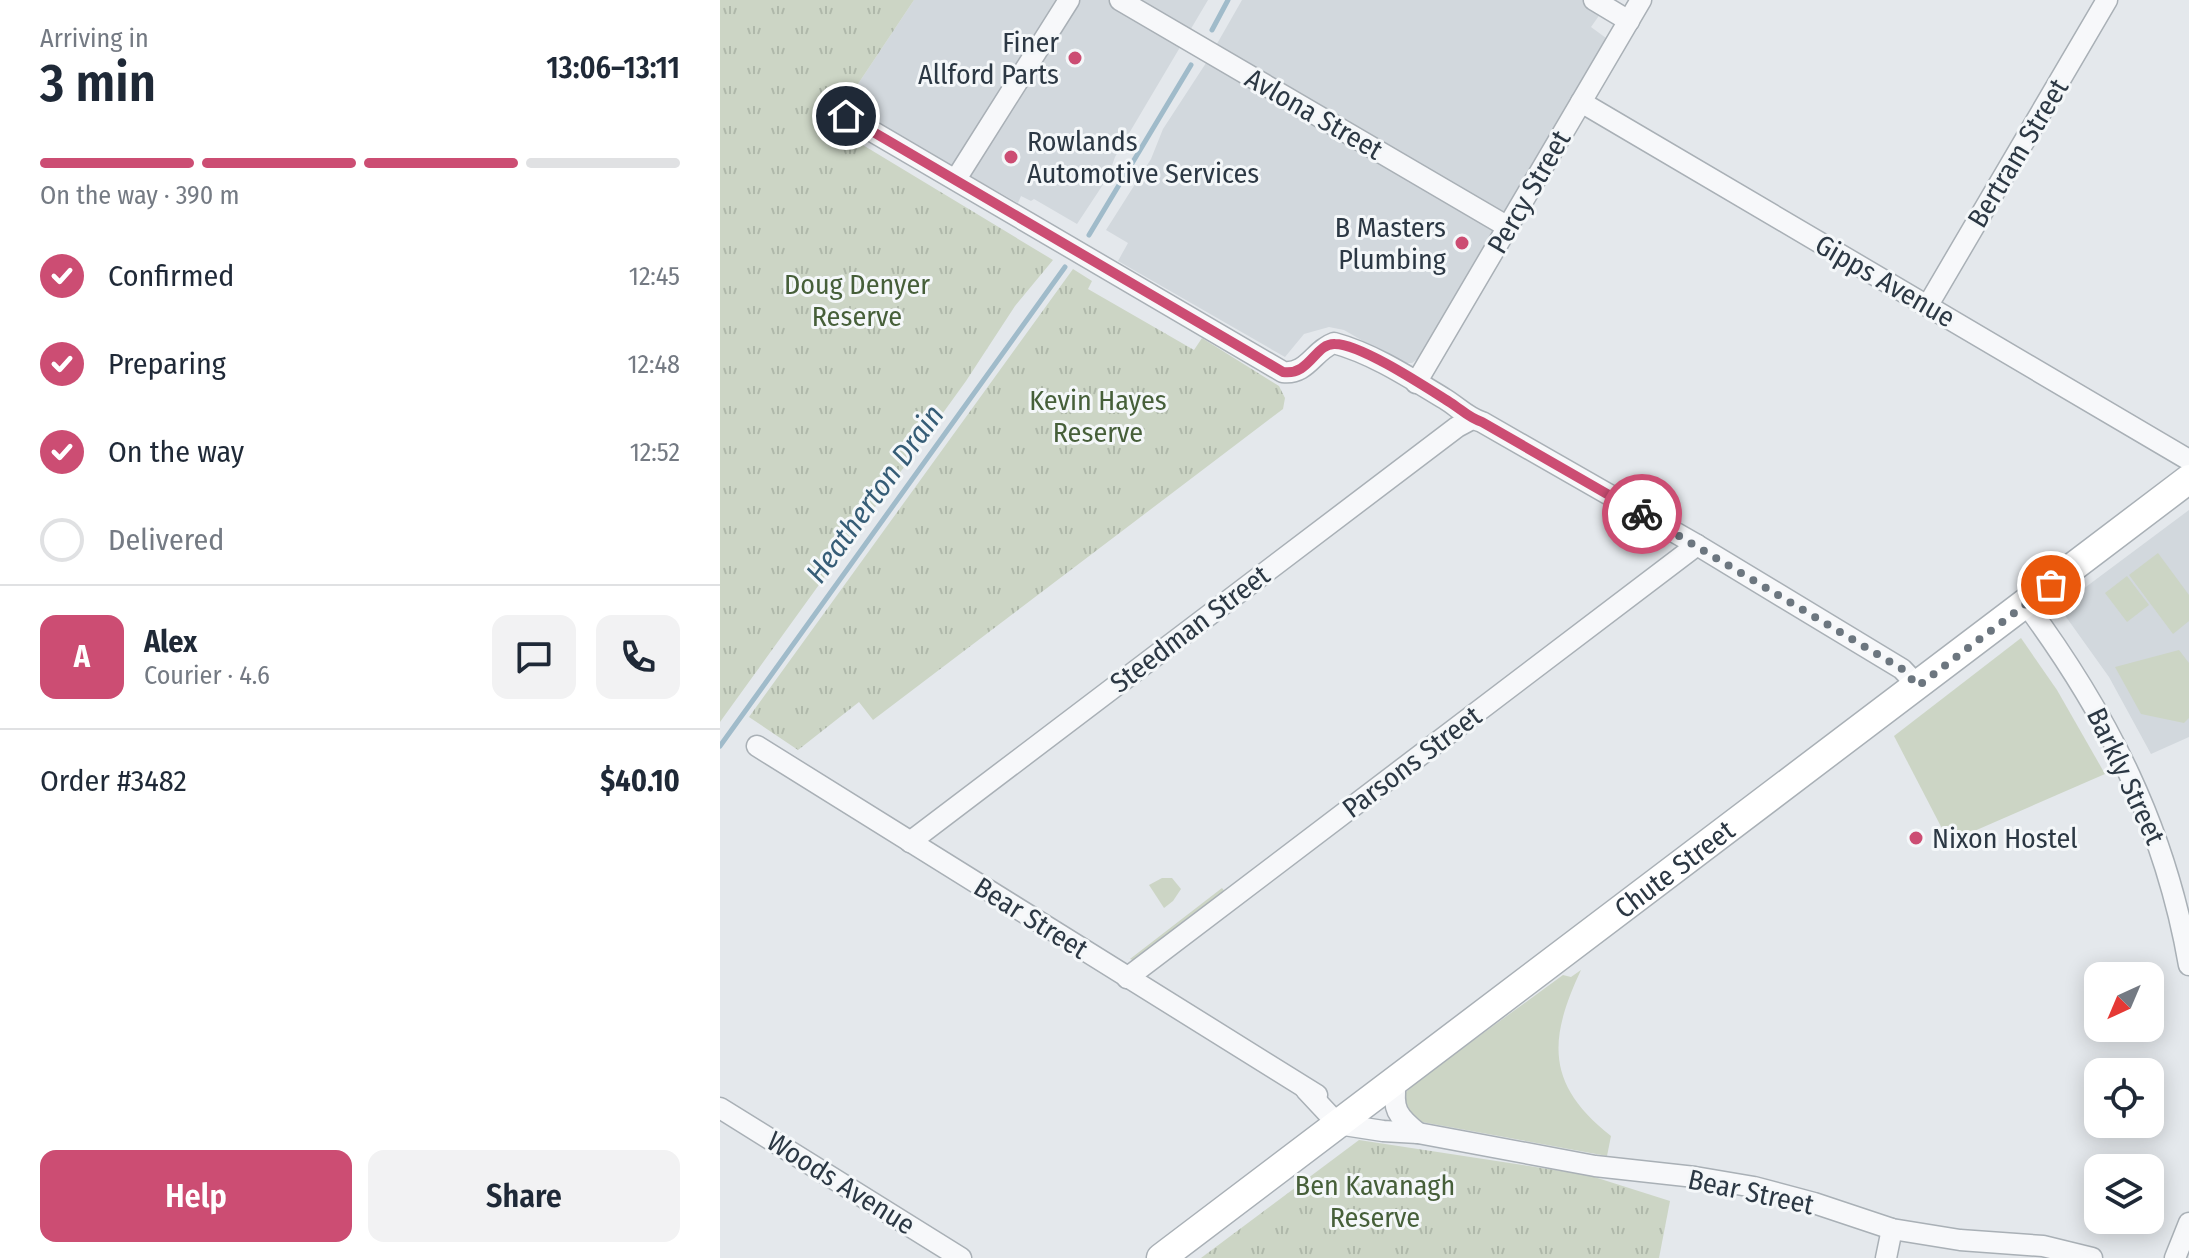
<!DOCTYPE html>
<html lang="en">
<head>
<meta charset="utf-8">
<style>
  body { margin:0; font-family:"Fira Sans Condensed",sans-serif; background:#f2f2f3; color:#1f2937; height:100vh; display:flex; flex-direction:column; font-size:30px; white-space:nowrap }
  * { box-sizing:border-box; margin:0 }
  p { font-size:26px; color:#747a83 }
  .icon { flex:none; width:44px; height:44px; fill:none; stroke:currentColor; stroke-width:2; stroke-linecap:round; stroke-linejoin:round }
  .map { position:relative; flex:1; overflow:hidden }
  .details { display:flex; flex-direction:column; background:#fff; width:720px }
  .details>* { flex:none }
  .needle { width:52px; rotate:224deg }
  .buttons { position:absolute; left:1364px; top:962px; display:grid; gap:16px }
  .buttons a { display:grid; place-items:center; width:80px; height:80px; border-radius:16px; background:#fff; box-shadow:0 4px 20px #0003; font-size:40px }
  .pin { position:absolute; display:grid; place-items:center; width:68px; height:68px; color:#fff; margin:-34px; border:4px solid #fff; border-radius:50%; box-shadow:0 2px 8px #0007 }
  .courier { position:absolute; display:grid; place-items:center; width:80px; height:80px; margin:-40px; border:6px solid #cc4d73; border-radius:50%; background:#fff; color:#222; box-shadow:0 2px 10px #0007 }
  .overview em { font-style:normal; font-weight:600 }
  .overview div { display:flex; flex-direction:column-reverse }
  .overview { display:flex; align-items:center; justify-content:space-between; height:136px; padding:0 40px }
  h1 { font-size:52px; font-weight:600; line-height:60px }
  .bar { display:grid; grid-template-columns:repeat(4,1fr); gap:12px 8px; align-content:center; height:96px; padding:0 40px }
  .bar i { height:10px; border-radius:6px; background:#e0e1e3 }
  .bar .active { background:#cc4d73 }
  .bar p { grid-column:span 4 }
  .line { display:flex; align-items:center; gap:20px; padding:0 40px; border-top:2px solid #e0e1e3 }
  .line div { flex:1 }
  .round { display:grid; place-items:center; flex:none; width:84px; height:84px; border-radius:16px; background:#f2f2f3 }
  ol { padding:0 40px; list-style:none }
  li { display:flex; align-items:center; gap:24px; height:88px }
  li p { margin-inline-start:auto }
  li .icon { padding:8px; border-radius:50%; background:#cc4d73; color:#fff; stroke-width:4 }
  li:last-child { color:#747a83 }
  li i { width:44px; height:44px; border:4px solid #e0e1e3; border-radius:50% }
  .cta { display:flex; gap:16px; margin-top:auto; padding:16px 40px }
  .cta a { flex:1; height:92px; border-radius:16px; background:#cc4d73; color:#fff; font-size:32px; font-weight:600; line-height:92px; text-align:center }
  .cta a+a { background:#f2f2f3; color:#1f2937 }
  main { display:flex; flex:1; min-height:0 }
  .map>svg:first-child { display:block }
  .built { fill:#d2d8dd }
  .grass { fill:#ccd5c5 }
  .park { fill:url(#park-tufts) }
  .lines { fill:none; stroke-linecap:round; stroke-linejoin:round }
  .stream { stroke:#a0bbca; stroke-width:5 }
  .street-casing { stroke:#a9b0b6; stroke-width:23 }
  .secondary-casing { stroke:#a9b0b6; stroke-width:31 }
  .street { stroke:#f7f8fa; stroke-width:20 }
  .secondary { stroke:#fff; stroke-width:28 }
  .done { stroke:#6c767f; stroke-width:8; stroke-dasharray:0 14.4 }
  .route { stroke:#cc4d73; stroke-width:10 }
  .poi-dot { fill:#cc4d73; stroke:#f4f7f9; stroke-width:3 }
  .labels { text-anchor:middle; dominant-baseline:central; stroke-width:6; stroke-linejoin:round; paint-order:stroke }
  .poi-label { font-size:28px; fill:#2c3844; stroke:#f4f7f9; text-anchor:end }
  .street-label { font-size:28px; fill:#2c3844; stroke:#f4f7f9 }
  .park-label { font-size:28px; fill:#465f39; stroke:#f4f7f9 }
  .water-label { font-size:30px; font-style:italic; fill:#365d77; stroke:#f4f7f9 }
</style>
</head>
<body>
<main>
<section class="details">
<div class="overview"><div><h1>3 min</h1><p>Arriving in</p></div><em>13:06–13:11</em></div>
<div class="bar"><i class="active"></i><i class="active"></i><i class="active"></i><i></i><p>On the way · 390 m</p></div>
<ol>
<li><svg class="icon" aria-label="check" viewBox="0 0 24 24"><path d="M5 12l5 5 9-10"/></svg>Confirmed<p>12:45</p></li>
<li><svg class="icon" aria-label="check" viewBox="0 0 24 24"><path d="M5 12l5 5 9-10"/></svg>Preparing<p>12:48</p></li>
<li><svg class="icon" aria-label="check" viewBox="0 0 24 24"><path d="M5 12l5 5 9-10"/></svg>On the way<p>12:52</p></li>
<li><i></i>Delivered</li>
</ol>
<div class="line" style="height:144px"><b class="round" style="background:#cc4d73;color:#fff">A</b><div><b>Alex</b><p>Courier · 4.6</p></div><a class="round"><svg class="icon" aria-label="chat" viewBox="0 0 24 24"><path d="M4 5h16v11H9l-5 4z"/></svg></a><a class="round"><svg class="icon" aria-label="phone" viewBox="0 0 24 24"><path d="M5 4h4l2 5-3 2q2 4 5 5l2-3 5 2v4C11 20 4 13 5 4z"/></svg></a></div>
<div class="line" style="height:104px"><div>Order #3482</div><b>$40.10</b></div>
<div class="cta"><a>Help</a><a>Share</a></div>
</section>
<div class="map">
<svg width="1469" height="1258" viewBox="0 0 1469 1258">
  <defs>
    <pattern id="park-tufts" width="24" height="20" patternUnits="userSpaceOnUse" patternTransform="scale(2)"><rect width="24" height="20" fill="#ccd5c5"/><path d="M3 7l-1-3M5 7V3M7 7l1-3M15 17l-1-3M17 17v-4M19 17l1-3" fill="none" stroke="#afb8aa"/></pattern>
  </defs>
  <rect width="100%" height="100%" fill="#e4e8ec"/>
  <!-- built -->
  <g class="built">
    <path d="M194 0H488L395 157 388 177 357 224 314 199 311 201 301 196 298 203 124 105Z"/>
    <path d="M522 0H890L871 27 886 38 699 358 692 363H681L624 330 609 327 584 334 565 357 398 261 408 243 386 230 431 159 443 129 486 63Z"/>
    <path d="M1469 510V737L1431 754 1389 677 1339 607Z"/>
  </g>
  <!-- grass -->
  <g class="grass">
    <path d="M1438 553 1469 595V621L1453 634 1409 575Z"/>
    <path d="M1407 576 1429 605 1407 622 1385 593Z"/>
    <path d="M1301 638 1337 690 1385 774 1229 842 1174 736Z"/>
    <path d="M1459 650 1469 663V718L1464 723 1421 714 1395 667Z"/>
    <path d="M442 878H452L461 889 453 901 444 908 429 885Z"/>
    <path d="M502 888 505 892 415 961 410 959Z"/>
    <path d="M861 970C828 1040 826 1085 891 1136L887 1156 702 1122 692 1116 681 1099 692 1085 843 975 851 977Z"/>
  </g>
  <!-- park -->
  <g class="park">
    <path d="M0 0H194L124 105 118 130 333 260 295 306 246 381 0 722Z"/>
    <path d="M353 269 372 281 368 289 474 350 482 338 559 386 565 398 563 409 153 720 139 702 78 750 29 717Z"/>
    <path d="M639 1140 868 1175 950 1201 939 1258H481Z"/>
  </g>
  <g class="lines">
    <!-- stream -->
    <g class="stream">
      <path d="M492 30 508 0"/>
      <path d="M369 235 471 65"/>
      <path d="M0 746 345 267"/>
    </g>
    <defs>
      <g id="street">
        <path d="M400 0 788 227"/>
        <path d="M874 0 909 21"/>
        <path d="M861 102 1469 460"/>
        <path d="M126 116 563 372C587 375 594 350 614 343 654 354 690 378 725 399 738 407 748 418 762 422L977 545 1182 669 1198 686"/>
        <path d="M236 179 349 0"/>
        <path d="M1208 305 1387 0"/>
        <path d="M696 383 921 0"/>
        <path d="M1306 604C1388 715 1445 827 1469 965"/>
        <path d="M37 746 597 1095"/>
        <path d="M190 842 737 427 752 419"/>
        <path d="M407 978 977 545"/>
        <path d="M676 1082C672 1109 677 1116 698 1133"/>
        <path d="M586 1090 615 1121 624 1125 663 1131 698 1133 875 1166 975 1177 1034 1187 1094 1203 1172 1229 1240 1240 1323 1246 1372 1258"/>
        <path d="M0 1108 241 1258"/>
        <path d="M1166 1258 1172 1229"/>
        <path d="M1455 1258 1469 1223"/>
      </g>
      <g id="secondary">
        <path id="s1" d="M441 1258 1469 479"/>
      </g>
    </defs>
    <!-- street casing -->
    <use href="#street" class="street-casing"/>
    <!-- secondary casing -->
    <use href="#secondary" class="secondary-casing"/>
    <!-- street -->
    <use href="#street" class="street"/>
    <!-- secondary -->
    <use href="#secondary" class="secondary"/>
  </g>
  <g class="lines">
    <!-- done -->
    <path class="done" d="M922 514 1182 669 1198 686 1331 585"/>
    <!-- route -->
    <path class="route" d="M126 116 563 372C590 376 595 343 615 344 641 344 707 388 731 403 742 410 749 418 762 422L922 514"/>
  </g>
  <!-- markers -->
  <g class="poi-dot">
    <circle cx="355" cy="58" r="8"/>
    <circle cx="291" cy="157" r="8"/>
    <circle cx="742" cy="243" r="8"/>
    <circle cx="1196" cy="838" r="8"/>
  </g>
  <g class="labels">
    <!-- poi labels -->
    <g class="poi-label">
      <text x="339" y="42">Finer<tspan x="339" dy="32">Allford Parts</tspan></text>
      <text x="307" y="141" text-anchor="start">Rowlands<tspan x="307" dy="32">Automotive Services</tspan></text>
      <text x="726" y="227">B Masters<tspan x="726" dy="32">Plumbing</tspan></text>
      <text x="1212" y="838" text-anchor="start">Nixon Hostel</text>
    </g>
    <!-- street labels -->
    <g class="street-label">
      <text transform="translate(594 114) rotate(30)">Avlona Street</text>
      <text transform="translate(1298 153) rotate(-59)">Bertram Street</text>
      <text transform="translate(809 192) rotate(-60)">Percy Street</text>
      <text transform="translate(1165 281) rotate(30)">Gipps Avenue</text>
      <text transform="translate(470 629) rotate(-37)">Steedman Street</text>
      <text transform="translate(692 762) rotate(-37)">Parsons Street</text>
      <text transform="translate(1406 776) rotate(65)">Barkly Street</text>
      <text stroke="none"><textPath href="#s1" startOffset="644">Chute Street</textPath></text>
      <text transform="translate(311 918) rotate(32)">Bear Street</text>
      <text transform="translate(121 1183) rotate(32)">Woods Avenue</text>
      <text transform="translate(1031 1192) rotate(12)">Bear Street</text>
    </g>
    <!-- park labels -->
    <g class="park-label">
      <text x="137" y="284">Doug Denyer<tspan x="137" dy="32">Reserve</tspan></text>
      <text x="378" y="400">Kevin Hayes<tspan x="378" dy="32">Reserve</tspan></text>
      <text x="655" y="1185">Ben Kavanagh<tspan x="655" dy="32">Reserve</tspan></text>
    </g>
    <!-- water labels -->
    <g class="water-label">
      <text transform="translate(155 494) rotate(-54)">Heatherton Drain</text>
    </g>
  </g>
</svg>
<div class="buttons">
<a><svg class="needle" viewBox="-14 -14 28 28"><path d="M0-13l5 13h-10z" fill="#e53935"/><path d="M0 13l5-13h-10z" fill="#747a83"/></svg></a>
<a><svg class="icon" aria-label="locate" viewBox="0 0 24 24"><circle cx="12" cy="12" r="6"/><path d="M12 2v4M12 18v4M2 12h4M18 12h4"/></svg></a>
<a><svg class="icon" aria-label="layers" viewBox="0 0 24 24"><path d="M12 4l9 5-9 5-9-5zM3 14l9 5 9-5"/></svg></a>
</div>
<div class="pin" style="left:1331px;top:585px;background:#ea580c"><svg class="icon" aria-label="bag" viewBox="0 0 24 24"><path d="M5 8h14l-1 12H6zM9 8a3 3 0 0 1 6 0"/></svg></div>
<div class="pin" style="left:126px;top:116px;background:#1f2937"><svg class="icon" aria-label="home" viewBox="0 0 24 24"><path d="M3 11l9-7 9 7M6 9v11h12V9"/></svg></div>
<div class="courier" style="left:922px;top:514px"><svg class="icon" aria-label="bike" viewBox="0 0 24 24"><circle cx="6" cy="16" r="4"/><circle cx="18" cy="16" r="4"/><path d="M6 16l4-8h5l3 8M10 8l3 8H6M13 5h3"/></svg></div>
</div>
</main>
</body>
</html>
